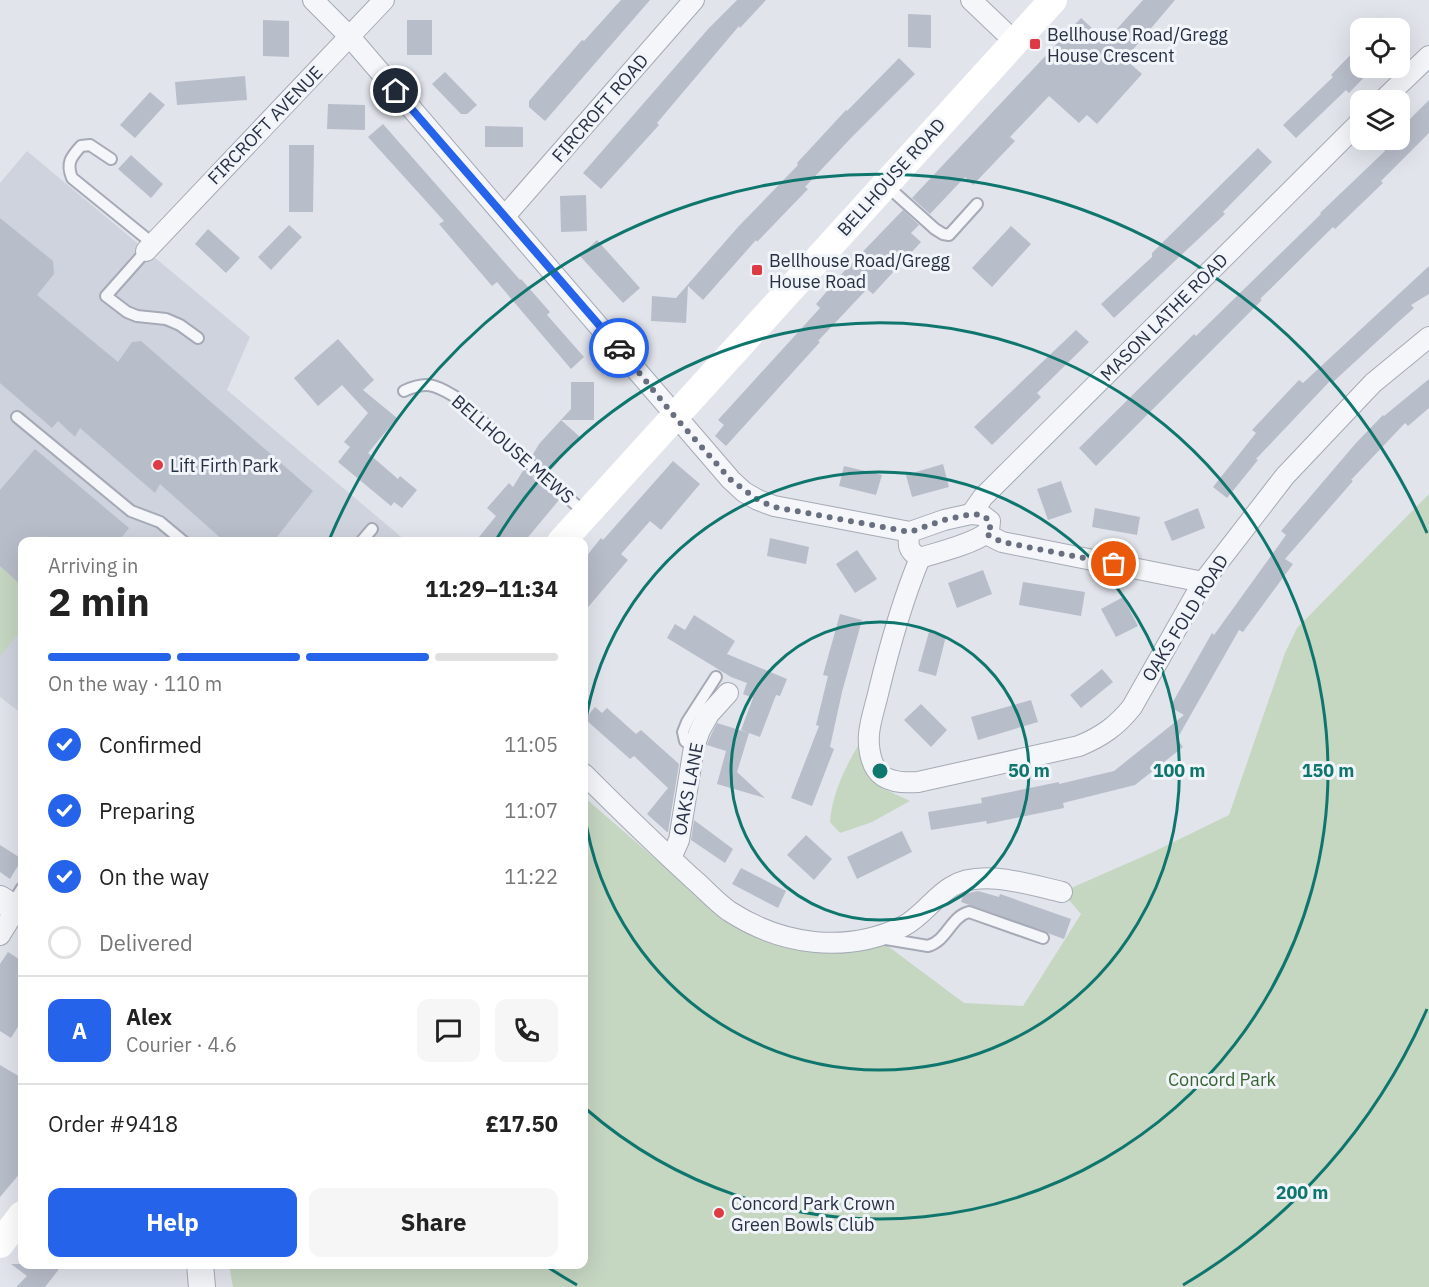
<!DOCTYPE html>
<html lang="en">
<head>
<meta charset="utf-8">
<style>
  body { margin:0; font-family:"IBM Plex Sans",sans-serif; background:#f6f6f6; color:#222; height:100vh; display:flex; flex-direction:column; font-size:22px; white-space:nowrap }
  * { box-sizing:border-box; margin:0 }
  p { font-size:20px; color:#767676 }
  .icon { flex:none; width:33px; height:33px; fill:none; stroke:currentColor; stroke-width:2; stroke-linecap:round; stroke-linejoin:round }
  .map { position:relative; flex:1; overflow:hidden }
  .side { position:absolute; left:18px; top:537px; width:570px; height:732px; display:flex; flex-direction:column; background:#fff; border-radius:12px; box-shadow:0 6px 24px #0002 }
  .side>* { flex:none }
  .tools { position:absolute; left:1350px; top:18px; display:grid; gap:12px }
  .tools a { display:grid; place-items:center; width:60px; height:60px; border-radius:12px; background:#fff; box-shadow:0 6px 24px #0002; font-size:30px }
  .pin { position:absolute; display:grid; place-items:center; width:51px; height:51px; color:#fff; margin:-26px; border:3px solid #fff; border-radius:50%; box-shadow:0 2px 6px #0007 }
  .courier { position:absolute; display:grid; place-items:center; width:60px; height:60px; margin:-30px; border:4px solid #2563eb; border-radius:50%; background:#fff; color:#222; box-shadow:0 2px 8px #0007 }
  .summary em { font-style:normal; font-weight:700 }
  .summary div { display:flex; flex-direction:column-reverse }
  .summary { display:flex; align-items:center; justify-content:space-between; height:102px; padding:0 30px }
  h1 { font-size:39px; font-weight:700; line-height:45px }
  .bar { display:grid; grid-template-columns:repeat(4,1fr); gap:9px 6px; align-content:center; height:72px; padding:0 30px }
  .bar i { height:8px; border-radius:4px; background:#e0e0e0 }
  .bar .on { background:#2563eb }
  .bar p { grid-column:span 4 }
  .line { display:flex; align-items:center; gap:15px; padding:0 30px; border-top:2px solid #e0e0e0 }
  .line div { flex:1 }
  .round { display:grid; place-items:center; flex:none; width:63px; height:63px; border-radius:12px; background:#f6f6f6 }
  ol { padding:0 30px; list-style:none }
  li { display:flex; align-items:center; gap:18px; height:66px }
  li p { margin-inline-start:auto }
  li .icon { padding:6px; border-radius:50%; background:#2563eb; color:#fff; stroke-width:4 }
  li:last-child { color:#767676 }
  li i { width:33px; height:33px; border:3px solid #e0e0e0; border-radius:50% }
  .cta { display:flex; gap:12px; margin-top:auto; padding:12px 30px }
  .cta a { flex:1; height:69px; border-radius:12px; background:#2563eb; color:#fff; font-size:24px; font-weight:700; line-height:69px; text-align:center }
  .cta a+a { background:#f6f6f6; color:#222 }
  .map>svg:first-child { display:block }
  .built { fill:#cfd3de }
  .green { fill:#c5d6c1 }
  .building { fill:#b8bdca }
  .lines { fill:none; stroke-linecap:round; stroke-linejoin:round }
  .service-casing { stroke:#a5aab6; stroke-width:14 }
  .minor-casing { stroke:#a5aab6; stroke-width:22 }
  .tertiary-casing { stroke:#a5aab6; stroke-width:28 }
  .service { stroke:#f5f6f9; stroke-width:10 }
  .minor { stroke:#f5f6f9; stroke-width:20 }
  .tertiary { stroke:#f5f6f9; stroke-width:26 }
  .secondary { stroke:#fff; stroke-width:28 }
  .done { stroke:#686f7f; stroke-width:6; stroke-dasharray:0 10.8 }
  .route { stroke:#2563eb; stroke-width:8 }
  .ring { fill:none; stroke:#0f766e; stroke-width:3 }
  .poi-dot { fill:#dd3a43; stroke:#f1f4f8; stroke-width:2 }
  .labels { text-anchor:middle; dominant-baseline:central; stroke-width:6; stroke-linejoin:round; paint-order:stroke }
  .poi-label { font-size:18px; fill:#273045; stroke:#f1f4f8; text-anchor:start }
  .street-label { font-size:18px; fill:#273045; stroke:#f1f4f8 }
  .park-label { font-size:18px; fill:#386333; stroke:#f1f4f8 }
  .centre { fill:#0f766e; stroke:#f1f4f8; stroke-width:3 }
  .ring-label { font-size:18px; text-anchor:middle; font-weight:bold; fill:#0f766e; stroke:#f1f4f8; stroke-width:6; stroke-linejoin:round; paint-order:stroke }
</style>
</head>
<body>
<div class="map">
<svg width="1429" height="1287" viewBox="0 0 1429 1287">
  <rect width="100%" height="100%" fill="#e1e4eb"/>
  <!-- built -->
  <path class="built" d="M27 151 250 337 227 390 406 541 22 542V714L0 697V183Z"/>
  <!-- green -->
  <g class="green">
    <path d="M1429 494V1287H233L229 1265 584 1264V797L728 922 805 949 885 944 964 1003 1023 1006 1081 914 1062 892 1151 853 1229 815 1285 653 1297 628Z"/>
    <path d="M0 566 22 586V629L0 656Z"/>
    <path d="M861 741 863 766 884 789 910 801 872 822 840 833 830 822C832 794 846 765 861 741Z"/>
  </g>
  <!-- building -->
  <g class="building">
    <path d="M621 0H650L545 121 529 107V101L582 40 584 41Z"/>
    <path d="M737 0H766L740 28 739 26 657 123 659 125 601 189 583 173 709 28Z"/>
    <path d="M1143 0H1175L1125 59 1142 74 1097 124 1087 115 1079 123 1049 96 1010 137 1015 141 973 185 965 177 930 214 912 198 1081 18 1106 41Z"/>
    <path d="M908 14 931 15V48L908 47Z"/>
    <path d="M263 20 289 21V57L263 56Z"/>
    <rect x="407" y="20" width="25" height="35"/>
    <path d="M1360 45V68H1373L1349 93 1346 90 1296 138 1283 125 1333 77 1331 75Z"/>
    <path d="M899 58 915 74 850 139 805 187 808 189 757 242 756 240 703 300 688 286 686 323 651 321 652 296 676 298 738 227 798 165 797 163 846 110 847 111Z"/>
    <path d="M445 72 477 105 467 114H461L432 84Z"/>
    <path d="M245 76 247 100 177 105 175 82Z"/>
    <path d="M150 92 165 105 135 138 120 125Z"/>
    <path d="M1429 100V133L1381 181 1383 183 1335 229 1333 227 1260 299 1262 300 1096 466 1079 448 1194 334 1196 336 1321 214 1320 213 1385 151 1382 147 1389 140H1400V129Z"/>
    <path d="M328 104 365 105V130L327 129Z"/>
    <path d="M383 124 520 280 521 279 550 312 547 315 584 357 571 369 497 282 492 286 439 224 444 221 368 137Z"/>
    <path d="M485 126 523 127V147H485Z"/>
    <path d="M289 145H314L313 212H289Z"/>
    <path d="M1258 148 1272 162 1223 212 1225 214 1114 318 1101 304 1152 257V253Z"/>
    <path d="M131 155 163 184 151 198 118 169Z"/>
    <path d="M586 195 587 231 561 232 560 196Z"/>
    <path d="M903 210 919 225 911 233 921 242 873 294 867 289 818 341 820 342 726 446 715 436 724 425 718 420 820 308 816 304 846 269Z"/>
    <path d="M0 218 53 261 54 274 37 295 118 362 132 342 141 341 313 491 273 542H225L160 484 155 493 80 428 75 437 58 421 52 428 0 383Z"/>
    <path d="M289 225 302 237 271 270 258 257Z"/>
    <path d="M1011 226 1031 244 992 287 972 268Z"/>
    <path d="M208 229 240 258 226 273 195 244Z"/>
    <path d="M597 240 640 288 623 303 580 256Z"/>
    <path d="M1429 266V294L1411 305 1414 308 1396 324 1332 383 1330 381 1256 459 1258 460 1227 498 1213 487 1256 433 1252 430 1299 380 1303 383Z"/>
    <path d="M1076 330 1089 342 1037 393 1041 397 992 445 974 427Z"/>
    <path d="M338 339 374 380 363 390 397 418 368 453 398 479 400 476 417 490 402 508 394 502 391 506 338 462 350 447 344 442 368 413 342 385 318 406 294 378Z"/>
    <path d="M1429 379V408L1408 426 1405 423 1351 480 1353 481 1285 559 1293 564 1243 632 1239 630 1177 739 1183 747 1135 785 1063 803 1064 808 987 824 986 821 931 830 928 812 982 803 981 798 1059 782V784L1114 771 1184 715 1170 707 1212 633 1214 635 1286 535 1281 531 1356 443 1383 415 1384 416Z"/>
    <path d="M571 382H594V420H561L571 409Z"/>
    <path d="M561 420 580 437 550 471 532 456 539 444Z"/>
    <path d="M35 449 129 528 118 542H22V586L0 566V490Z"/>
    <path d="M673 461 700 484 661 530 650 521 621 554 628 560 584 612V559L601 538 603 540Z"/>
    <path d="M943 464 949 487 912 497 906 475Z"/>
    <path d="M844 466 882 475 876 495 839 486Z"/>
    <path d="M524 469 559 500 524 542H475L496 516 487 508 509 483 513 487Z"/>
    <path d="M1061 481 1072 512 1048 520 1037 489Z"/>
    <path d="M1095 508 1140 517 1137 535 1092 527Z"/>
    <path d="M1198 508 1205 528 1172 541 1164 522Z"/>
    <path d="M770 538 809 547 806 564 767 556Z"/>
    <path d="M857 550 877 579 855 593 836 564Z"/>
    <path d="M983 570 992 594 957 608 948 583Z"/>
    <path d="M1023 582 1085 592 1081 616 1019 605Z"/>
    <path d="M1123 597 1138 626 1116 637 1101 609Z"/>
    <path d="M840 614 862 620 842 692 830 747 834 749 812 806 791 798 819 726 816 725 828 676 823 675Z"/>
    <path d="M694 615 735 641 727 654 787 679 780 696 776 695 760 737 749 733 737 772 765 798 717 784 726 751 707 745 711 735 717 723 749 733 741 730 753 698 743 694 747 683 731 677 667 638 675 624 685 630Z"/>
    <path d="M929 632 946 636 936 676 918 671Z"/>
    <path d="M1102 669 1113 682 1081 708 1070 695Z"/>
    <path d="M1031 700 1038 722 978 740 971 717Z"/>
    <path d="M921 704 947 730 931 747 904 720Z"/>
    <path d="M595 707 602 713 607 708 636 734 641 730 679 764 668 832H667L647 814 668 788 634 756 630 759 585 719Z"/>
    <path d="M694 820 733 849 725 863 691 840Z"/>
    <path d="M902 831 912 852 857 879 847 857Z"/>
    <path d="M806 835 832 859 814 880 787 855Z"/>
    <path d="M0 845 22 859 10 879 0 872Z"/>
    <path d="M741 868 786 891 778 908 732 884Z"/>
    <path d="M978 891 999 897 1000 894 1071 919 1064 939 961 902 964 894Z"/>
    <path d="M8 952 22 961V1020L11 1038 0 1031V964Z"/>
    <path d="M0 1065 22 1078V1171L0 1197Z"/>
    <path d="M11 1264H63L45 1287H16L27 1276Z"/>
  </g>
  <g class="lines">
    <defs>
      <g id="service">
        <path d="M111 159 90 145 81 146C71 157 66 163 72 178L152 243"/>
        <path d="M887 186 935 229 943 234 949 235 977 204"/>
        <path d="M146 251 106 296 127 312 137 316 166 319 180 325 198 338"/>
        <path d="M404 391C426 381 434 384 454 396L585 513"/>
        <path d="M17 417 131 511 160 522 184 542"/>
        <path d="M361 542 372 529"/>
        <path d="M694 747 685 741 683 732 687 722 716 677"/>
        <path d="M11 906 22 888"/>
        <path d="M880 938 928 946C948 940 950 917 969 912L1043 938"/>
      </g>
      <g id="minor">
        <path d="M313 0 350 37 731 480 744 492 758 500 774 506 910 532 944 520 971 514 982 515 990 521C990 527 989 531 985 534 972 544 936 553 920 558 908 551 907 545 910 532"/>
        <path d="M971 0 1014 41"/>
        <path d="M1383 100 1429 56"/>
        <path d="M505 216 694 0"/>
        <path d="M146 251 384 0"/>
        <path d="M971 514 983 497 1360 122"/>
        <path d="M986 534 1002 542 1203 582"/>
        <path d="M920 558C902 601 889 648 878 694 875 707 870 721 869 734 868 745 870 760 876 769 885 783 904 783 918 782L1079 746C1101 737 1117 726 1132 707L1203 582 1285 476 1373 383 1429 337"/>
        <path d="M584 774C619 809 655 844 692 878 704 888 716 902 729 911 781 945 845 954 902 927 922 917 933 898 951 887 980 868 1031 885 1062 892"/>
        <path d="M671 858 679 840 694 747 700 730 709 714 728 693"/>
        <path d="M0 935 16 909"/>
      </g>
      <g id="tertiary">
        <path d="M0 899 22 913"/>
        <path d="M200 1264 202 1287"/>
      </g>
    </defs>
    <!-- service casing -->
    <use href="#service" class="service-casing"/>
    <!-- minor casing -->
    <use href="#minor" class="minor-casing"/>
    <!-- tertiary casing -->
    <use href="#tertiary" class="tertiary-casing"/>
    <!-- service -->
    <use href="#service" class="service"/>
    <!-- minor -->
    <use href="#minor" class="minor"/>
    <!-- tertiary -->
    <use href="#tertiary" class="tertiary"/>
    <!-- secondary -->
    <g class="secondary">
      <path d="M561 542 1053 0"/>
      <path d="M0 1244 22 1215"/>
    </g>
  </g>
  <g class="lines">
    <!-- done -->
    <path class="done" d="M619 348 675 417 731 480 758 500 774 507 910 532 944 520 972 514 982 515 990 521V528L986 534 1002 542 1114 564"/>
    <!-- route -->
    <path class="route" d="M396 91 619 348"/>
  </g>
  <!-- distance rings -->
  <g class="ring">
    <circle cx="880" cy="771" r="149"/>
    <path d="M584 732A299 299 0 1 1 584 810"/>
    <path d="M496 540A448 448 0 1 1 586 1109"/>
    <path d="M1427 1009A597 597 0 0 1 1183 1285M577 1285A597 597 0 0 1 546 1266M330 538A597 597 0 0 1 1427 533"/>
  </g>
  <!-- markers -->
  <g class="poi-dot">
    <rect x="1029" y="38" width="12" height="12" rx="3"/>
    <rect x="751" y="264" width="12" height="12" rx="3"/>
    <circle cx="158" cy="465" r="6"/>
    <circle cx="719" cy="1213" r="6"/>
  </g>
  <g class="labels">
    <!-- poi labels -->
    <g class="poi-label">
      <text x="1047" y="34">Bellhouse Road/Gregg<tspan x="1047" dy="21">House Crescent</tspan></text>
      <text x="769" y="260">Bellhouse Road/Gregg<tspan x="769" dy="21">House Road</tspan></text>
      <text x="170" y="465">Lift Firth Park</text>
      <text x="731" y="1203">Concord Park Crown<tspan x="731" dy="21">Green Bowls Club</tspan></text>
    </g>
    <!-- street labels -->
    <g class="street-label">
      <text transform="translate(600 108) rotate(-49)">FIRCROFT ROAD</text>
      <text transform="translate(265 125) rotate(-46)">FIRCROFT AVENUE</text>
      <text transform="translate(891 177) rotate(-48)">BELLHOUSE ROAD</text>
      <text transform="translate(1164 317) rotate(-45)">MASON LATHE ROAD</text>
      <text transform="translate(513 449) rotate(41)">BELLHOUSE MEWS</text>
      <text transform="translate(1185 618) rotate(-58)">OAKS FOLD ROAD</text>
      <text transform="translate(688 789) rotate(-79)">OAKS LANE</text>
    </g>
    <!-- park labels -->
    <g class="park-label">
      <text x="1222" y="1079">Concord Park</text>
    </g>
  </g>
  <circle cx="880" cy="771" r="9" class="centre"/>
  <g class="ring-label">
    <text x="1029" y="777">50 m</text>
    <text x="1179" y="777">100 m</text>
    <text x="1328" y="777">150 m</text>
    <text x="1302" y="1199">200 m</text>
  </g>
</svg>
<div class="tools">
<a><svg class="icon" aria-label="locate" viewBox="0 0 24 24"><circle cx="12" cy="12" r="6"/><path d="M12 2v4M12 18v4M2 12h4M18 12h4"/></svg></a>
<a><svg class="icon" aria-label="layers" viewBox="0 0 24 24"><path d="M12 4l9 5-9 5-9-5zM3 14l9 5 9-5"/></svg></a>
</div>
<div class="pin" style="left:1114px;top:564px;background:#ea580c"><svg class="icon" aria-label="bag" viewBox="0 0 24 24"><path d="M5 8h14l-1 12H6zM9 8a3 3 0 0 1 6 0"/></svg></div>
<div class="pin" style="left:396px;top:91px;background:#1f2937"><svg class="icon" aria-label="home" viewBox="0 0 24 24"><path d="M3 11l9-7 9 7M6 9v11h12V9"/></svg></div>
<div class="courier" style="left:619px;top:348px"><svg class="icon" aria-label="car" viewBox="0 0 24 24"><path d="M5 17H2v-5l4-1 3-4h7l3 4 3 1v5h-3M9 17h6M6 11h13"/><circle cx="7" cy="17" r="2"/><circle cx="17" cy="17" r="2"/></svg></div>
<section class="side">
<div class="summary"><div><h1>2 min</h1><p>Arriving in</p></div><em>11:29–11:34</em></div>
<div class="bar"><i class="on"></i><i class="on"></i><i class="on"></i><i></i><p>On the way · 110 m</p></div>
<ol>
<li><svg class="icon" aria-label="check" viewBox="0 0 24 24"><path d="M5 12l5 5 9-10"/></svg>Confirmed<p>11:05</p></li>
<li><svg class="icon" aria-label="check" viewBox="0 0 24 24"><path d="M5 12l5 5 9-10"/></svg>Preparing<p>11:07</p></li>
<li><svg class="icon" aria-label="check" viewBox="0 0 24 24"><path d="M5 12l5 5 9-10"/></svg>On the way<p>11:22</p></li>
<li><i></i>Delivered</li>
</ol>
<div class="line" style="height:108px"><b class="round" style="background:#2563eb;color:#fff">A</b><div><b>Alex</b><p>Courier · 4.6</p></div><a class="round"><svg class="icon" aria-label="chat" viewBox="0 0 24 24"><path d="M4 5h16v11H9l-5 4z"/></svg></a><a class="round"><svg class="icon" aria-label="phone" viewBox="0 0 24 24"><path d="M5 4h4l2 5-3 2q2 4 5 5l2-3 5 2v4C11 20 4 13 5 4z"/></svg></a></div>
<div class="line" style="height:78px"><div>Order #9418</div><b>£17.50</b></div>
<div class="cta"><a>Help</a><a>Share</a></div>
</section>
</div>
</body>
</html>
